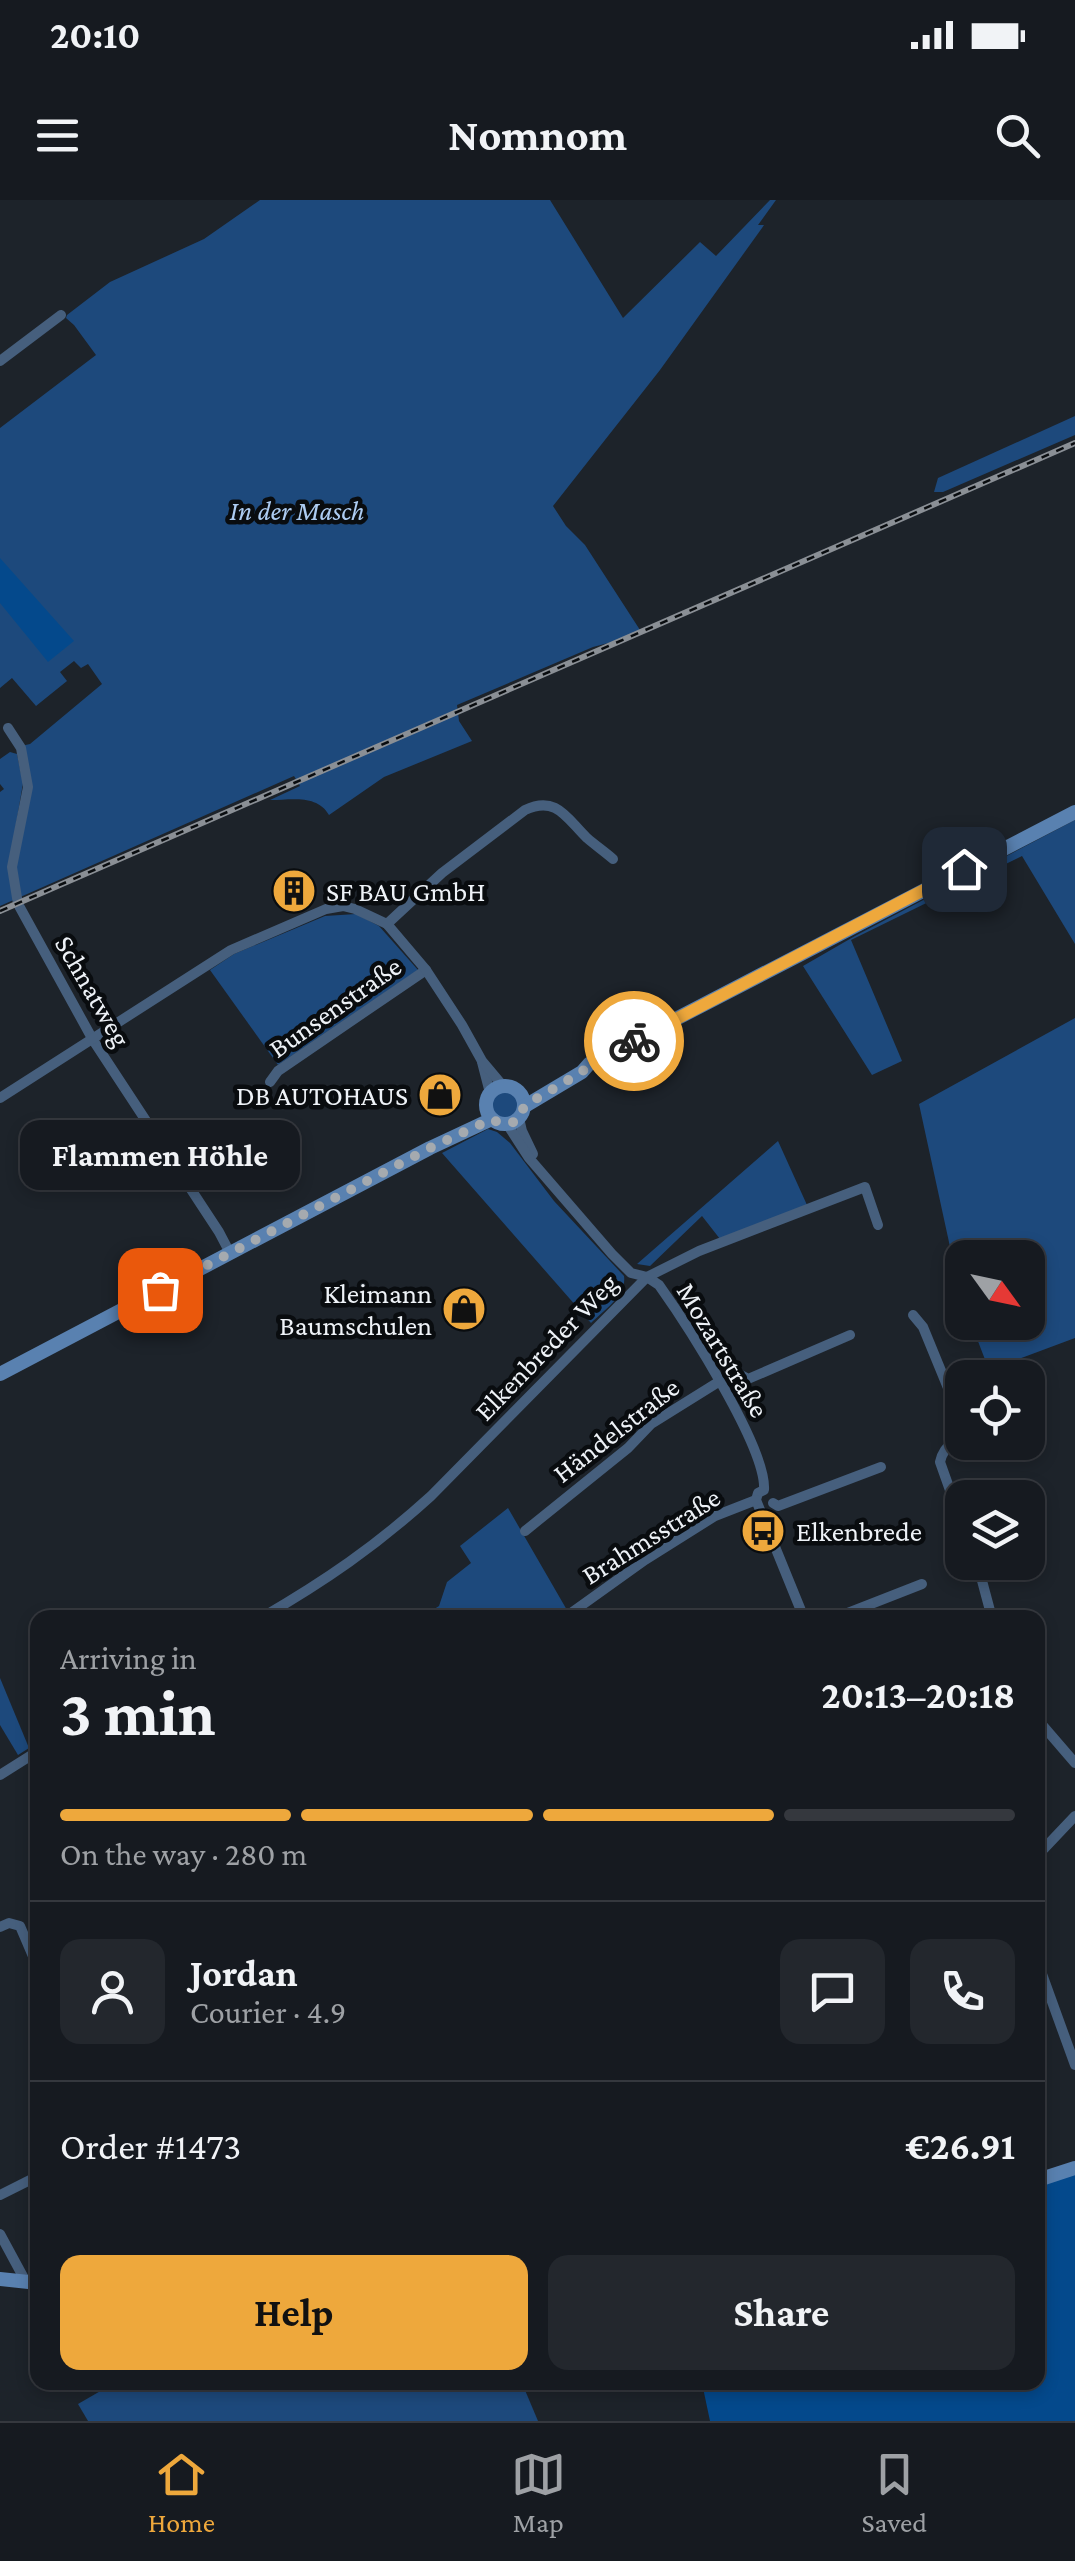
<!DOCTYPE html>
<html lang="en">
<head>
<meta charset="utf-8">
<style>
  body { margin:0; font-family:"Crimson Pro",serif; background:#23272d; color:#f1f3f6; height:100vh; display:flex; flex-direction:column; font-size:38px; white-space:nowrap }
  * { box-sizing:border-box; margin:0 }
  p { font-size:32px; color:#9ea1a5 }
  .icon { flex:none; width:55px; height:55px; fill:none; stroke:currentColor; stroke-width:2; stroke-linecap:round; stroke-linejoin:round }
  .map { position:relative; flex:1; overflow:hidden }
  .sheet { position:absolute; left:30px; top:1410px; width:1015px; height:780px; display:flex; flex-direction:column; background:#161a20; border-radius:20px; box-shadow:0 5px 15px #0003,0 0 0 2px #35383e }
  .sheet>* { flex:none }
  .needle { width:65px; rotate:123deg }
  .controls { position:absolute; left:945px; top:1040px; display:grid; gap:20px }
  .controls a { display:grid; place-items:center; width:100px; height:100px; border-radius:20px; background:#161a20; box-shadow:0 5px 15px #0003,0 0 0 2px #35383e; font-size:50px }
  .pin { position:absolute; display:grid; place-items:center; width:85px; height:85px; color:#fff; margin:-42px; border-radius:20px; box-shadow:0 5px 15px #0006 }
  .courier { position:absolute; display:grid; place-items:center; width:100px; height:100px; margin:-50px; border:8px solid #eea83c; border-radius:50%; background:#fff; color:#222; box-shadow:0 2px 12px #0007 }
  .bubble { position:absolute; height:70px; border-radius:20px; background:#161a20; box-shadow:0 5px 15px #0003,0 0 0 2px #35383e; font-size:32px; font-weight:700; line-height:70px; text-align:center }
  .overview em { font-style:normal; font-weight:700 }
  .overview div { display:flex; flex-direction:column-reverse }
  .overview { display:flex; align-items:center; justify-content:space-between; height:170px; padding:0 30px }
  h1 { font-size:65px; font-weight:700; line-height:75px }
  .bar { display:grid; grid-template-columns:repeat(4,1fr); gap:15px 10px; align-content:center; height:120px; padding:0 30px }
  .bar i { height:12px; border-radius:8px; background:#35383e }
  .bar .current { background:#eea83c }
  .bar p { grid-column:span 4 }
  .line { display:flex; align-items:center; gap:25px; padding:0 30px; border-top:2px solid #35383e }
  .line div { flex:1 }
  .round { display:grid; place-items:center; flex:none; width:105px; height:105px; border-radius:20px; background:#23272d }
  .action { display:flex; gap:20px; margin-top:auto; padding:20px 30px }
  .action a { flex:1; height:115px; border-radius:20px; background:#eea83c; color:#111; font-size:40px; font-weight:700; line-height:115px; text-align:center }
  .action a+a { background:#23272d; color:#f1f3f6 }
  .status { display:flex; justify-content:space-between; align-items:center; height:70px; padding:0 50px; background:#161a20; direction:ltr }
  .status svg { height:28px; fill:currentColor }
  header { display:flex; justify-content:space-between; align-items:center; height:130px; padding:0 30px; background:#161a20; font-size:45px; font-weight:700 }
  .tabs { display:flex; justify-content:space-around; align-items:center; height:140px; border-top:2px solid #35383e; background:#161a20; font-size:28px; color:#9ea1a5 }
  .tabs a { display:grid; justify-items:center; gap:5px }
  .tabs .current { color:#eea83c }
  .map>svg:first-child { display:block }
  .green { fill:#1d497c }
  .forest { fill:#04498c }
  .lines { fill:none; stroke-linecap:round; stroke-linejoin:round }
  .street { stroke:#465f7d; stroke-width:10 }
  .secondary { stroke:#5981b0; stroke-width:14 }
  .rail-casing { stroke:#8a8f95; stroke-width:6 }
  .rail { stroke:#090c0f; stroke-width:2.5; stroke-dasharray:8; stroke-linecap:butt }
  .done { stroke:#a5aaaf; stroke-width:10; stroke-dasharray:0 18 }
  .route { stroke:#eea83c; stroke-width:12 }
  .labels { text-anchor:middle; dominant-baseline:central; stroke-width:9; stroke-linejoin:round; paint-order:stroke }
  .park-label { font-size:28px; font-style:italic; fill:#adccf2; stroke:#090c0f }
  .poi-label { font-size:28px; fill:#eef2f7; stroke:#090c0f; text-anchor:start }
  .street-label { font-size:28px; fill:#eef2f7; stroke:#090c0f }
</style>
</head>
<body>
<div class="status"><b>20:10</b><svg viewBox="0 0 49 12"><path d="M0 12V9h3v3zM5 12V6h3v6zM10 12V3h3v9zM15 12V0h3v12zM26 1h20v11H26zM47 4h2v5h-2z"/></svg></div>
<header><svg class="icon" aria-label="menu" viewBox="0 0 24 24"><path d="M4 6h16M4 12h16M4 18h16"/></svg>Nomnom<svg class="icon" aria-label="search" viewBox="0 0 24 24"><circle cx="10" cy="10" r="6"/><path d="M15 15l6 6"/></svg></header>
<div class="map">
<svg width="1075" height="2221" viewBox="0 0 1075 2221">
  <rect width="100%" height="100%" fill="#1d232a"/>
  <!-- green -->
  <g class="green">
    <path d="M260 0H550L623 118 700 42 716 56 770 0H776L758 25H764L762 28 660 170 553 306 566 326 585 345 640 430 612 442 593 447 457 505 459 521 472 541 384 577 329 615C317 594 291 600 270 600L300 586 294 576 0 706V592L4 589 0 584V559L10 552 17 554 23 583 8 672 15 669 30 585 21 546 30 544 102 484 88 464 81 468 74 461 60 472 67 481 36 506 12 478 0 488V228L96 155 74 125 66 118 67 115 110 82 204 39Z"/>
    <path d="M1075 216V235L943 292H934L938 278Z"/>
    <path d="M1075 620V744L1022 656 851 740 902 861 872 875 803 766 855 736Z"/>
    <path d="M356 714 379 726 418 770 278 865 210 770 234 754 325 716Z"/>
    <path d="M1075 818V1138L989 1170 971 1123 1028 1122V1058H962V1102L919 904Z"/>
    <circle cx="505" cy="905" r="13"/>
    <path d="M488 929 497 932 510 943 554 1001 624 1076C627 1095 604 1110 591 1123L442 953Z"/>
    <path d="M778 941 807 1005 720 1039 702 1016 650 1066 637 1064Z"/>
    <path d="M508 1308 571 1417 420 1418 439 1406 447 1382 471 1363 460 1346Z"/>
    <path d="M0 1478 29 1548 18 1555 0 1525Z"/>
    <path d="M116 2182 522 2183 538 2221H88L78 2204Z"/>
  </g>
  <!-- forest -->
  <g class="forest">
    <path d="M0 358 74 441 48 462 0 403Z"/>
    <path d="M1075 1974V2221H710L702 2183 1038 2182V1985Z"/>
  </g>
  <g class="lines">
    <!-- street -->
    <g class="street">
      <path d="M0 161 61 115"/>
      <path d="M8 528 21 548 28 587 12 667 18 704 93 840 219 1032 230 1053"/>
      <path d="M387 724 442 673 525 610C557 595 567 619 587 638 595 645 605 652 613 659"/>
      <path d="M482 862 490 893"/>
      <path d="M270 882 278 871 426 770"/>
      <path d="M0 898 231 750 326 709 343 706 355 709 387 724 426 770 462 825 482 861 503 886"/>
      <path d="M519 918 522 931 533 954"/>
      <path d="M507 924 529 958 612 1054 631 1073 647 1077 659 1085C686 1123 767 1248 764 1290L758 1293 756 1300 804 1418"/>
      <path d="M913 1115 923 1127 962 1222"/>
      <path d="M962 1229C956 1242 943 1246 940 1262L962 1324"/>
      <path d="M773 1303 778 1306 881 1267"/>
      <path d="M525 1331 628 1248 651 1224 720 1181 737 1173 748 1179 850 1135"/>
      <path d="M977 1362 992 1418"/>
      <path d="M571 1413 645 1360 715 1316 756 1300"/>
      <path d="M261 1418C325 1381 376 1346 431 1296L647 1077 699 1051 865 987 878 1025"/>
      <path d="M835 1418 922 1384"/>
      <path d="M1038 1520 1075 1563"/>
      <path d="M0 1575 38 1551"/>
      <path d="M1038 1655 1075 1616"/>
      <path d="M0 1727 9 1723 20 1726 38 1768"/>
      <path d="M1038 1763 1075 1865"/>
      <path d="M0 1995 38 1976"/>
      <path d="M0 2034 26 2082"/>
    </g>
    <!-- secondary -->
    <g class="secondary">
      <circle cx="505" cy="905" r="19"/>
      <path d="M525 906 582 872 589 864 1075 612"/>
      <path d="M0 1174 430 948 492 919"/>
      <path d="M1038 1980 1075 1968"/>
      <path d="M0 2079 38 2083"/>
    </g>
    <defs>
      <path id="rail" d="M0 711 1075 243"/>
    </defs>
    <!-- rail casing -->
    <use href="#rail" class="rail-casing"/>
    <!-- rail -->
    <use href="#rail" class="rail"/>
  </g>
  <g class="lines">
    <!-- done -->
    <path class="done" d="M160 1090 430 948 492 919 501 924 514 922 520 918 524 906 582 872 589 864 634 841"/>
    <!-- route -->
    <path class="route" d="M634 841 964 669"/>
  </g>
  <!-- icons -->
  <defs>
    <symbol id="building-disc" viewBox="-11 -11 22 22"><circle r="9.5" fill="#eea83c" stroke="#090c0f"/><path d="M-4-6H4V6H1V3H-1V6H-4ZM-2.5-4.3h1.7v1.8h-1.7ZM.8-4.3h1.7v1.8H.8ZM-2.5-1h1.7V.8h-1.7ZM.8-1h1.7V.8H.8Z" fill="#111"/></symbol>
    <symbol id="shop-disc" viewBox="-11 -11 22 22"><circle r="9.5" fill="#eea83c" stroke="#090c0f"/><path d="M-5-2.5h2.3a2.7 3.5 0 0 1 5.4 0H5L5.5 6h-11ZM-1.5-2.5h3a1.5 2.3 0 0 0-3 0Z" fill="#111"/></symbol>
    <symbol id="bus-disc" viewBox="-11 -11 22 22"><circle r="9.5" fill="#eea83c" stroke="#090c0f"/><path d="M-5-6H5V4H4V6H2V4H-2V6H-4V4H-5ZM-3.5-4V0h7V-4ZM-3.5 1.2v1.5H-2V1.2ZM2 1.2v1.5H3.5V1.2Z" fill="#111"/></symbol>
  </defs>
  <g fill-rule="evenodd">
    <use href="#building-disc" x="269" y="666" width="50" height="50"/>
    <use href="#shop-disc" x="415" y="870" width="50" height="50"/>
    <use href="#shop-disc" x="439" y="1084" width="50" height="50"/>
    <use href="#bus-disc" x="738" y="1306" width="50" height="50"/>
  </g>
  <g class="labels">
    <!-- park labels -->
    <g class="park-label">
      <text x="297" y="310">In der Masch</text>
    </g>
    <!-- poi labels -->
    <g class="poi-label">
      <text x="326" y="691">SF BAU GmbH</text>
      <text x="408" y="895" text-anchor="end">DB AUTOHAUS</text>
      <text x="432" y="1093" text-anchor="end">Kleimann<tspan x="432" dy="32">Baumschulen</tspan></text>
      <text x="796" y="1331">Elkenbrede</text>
    </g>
    <!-- street labels -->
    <g class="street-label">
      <text transform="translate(93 791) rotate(60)">Schnatweg</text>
      <text transform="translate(335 807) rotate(-35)">Bunsenstraße</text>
      <text transform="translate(546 1147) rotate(-46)">Elkenbreder Weg</text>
      <text transform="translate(723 1150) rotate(59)">Mozartstraße</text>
      <text transform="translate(616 1230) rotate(-38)">Händelstraße</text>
      <text transform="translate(651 1336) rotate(-32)">Brahmsstraße</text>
    </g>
  </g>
</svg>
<div class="controls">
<a><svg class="needle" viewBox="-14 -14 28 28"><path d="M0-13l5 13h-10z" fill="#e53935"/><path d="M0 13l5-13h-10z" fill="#9ea1a5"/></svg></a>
<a><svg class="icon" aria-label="locate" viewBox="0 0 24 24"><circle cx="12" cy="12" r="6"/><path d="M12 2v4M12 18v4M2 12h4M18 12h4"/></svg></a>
<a><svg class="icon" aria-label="layers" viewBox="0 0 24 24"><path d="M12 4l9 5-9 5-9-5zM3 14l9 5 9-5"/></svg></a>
</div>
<div class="pin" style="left:160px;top:1090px;background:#ea580c"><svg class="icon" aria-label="bag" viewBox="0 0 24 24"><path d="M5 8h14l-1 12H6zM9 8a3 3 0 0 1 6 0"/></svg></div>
<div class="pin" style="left:964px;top:669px;background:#1f2937"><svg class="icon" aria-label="home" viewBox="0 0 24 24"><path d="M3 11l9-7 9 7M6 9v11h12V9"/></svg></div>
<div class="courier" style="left:634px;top:841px"><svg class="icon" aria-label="bike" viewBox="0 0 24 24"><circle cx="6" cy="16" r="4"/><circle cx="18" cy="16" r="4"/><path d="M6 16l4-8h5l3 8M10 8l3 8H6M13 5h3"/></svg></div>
<div class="bubble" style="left:20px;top:920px;width:280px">Flammen Höhle</div>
<section class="sheet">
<div class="overview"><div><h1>3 min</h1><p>Arriving in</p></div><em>20:13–20:18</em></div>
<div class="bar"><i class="current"></i><i class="current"></i><i class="current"></i><i></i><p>On the way · 280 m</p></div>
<div class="line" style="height:180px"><a class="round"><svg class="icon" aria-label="person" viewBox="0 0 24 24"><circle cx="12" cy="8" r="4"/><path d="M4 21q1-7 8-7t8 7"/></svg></a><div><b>Jordan</b><p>Courier · 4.9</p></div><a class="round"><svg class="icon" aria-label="chat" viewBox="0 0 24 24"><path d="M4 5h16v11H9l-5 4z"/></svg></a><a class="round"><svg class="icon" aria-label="phone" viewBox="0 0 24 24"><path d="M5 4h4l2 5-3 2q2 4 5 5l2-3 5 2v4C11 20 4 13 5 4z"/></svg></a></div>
<div class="line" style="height:130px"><div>Order #1473</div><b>€26.91</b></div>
<div class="action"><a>Help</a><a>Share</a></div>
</section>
</div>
<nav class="tabs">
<a class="current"><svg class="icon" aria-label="home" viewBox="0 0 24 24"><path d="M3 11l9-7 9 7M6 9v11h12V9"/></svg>Home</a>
<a><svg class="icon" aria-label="map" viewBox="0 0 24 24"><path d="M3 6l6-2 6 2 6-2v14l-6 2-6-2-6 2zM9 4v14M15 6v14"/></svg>Map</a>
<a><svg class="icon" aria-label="saved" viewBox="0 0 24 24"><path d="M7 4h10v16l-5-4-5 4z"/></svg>Saved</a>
</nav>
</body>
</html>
